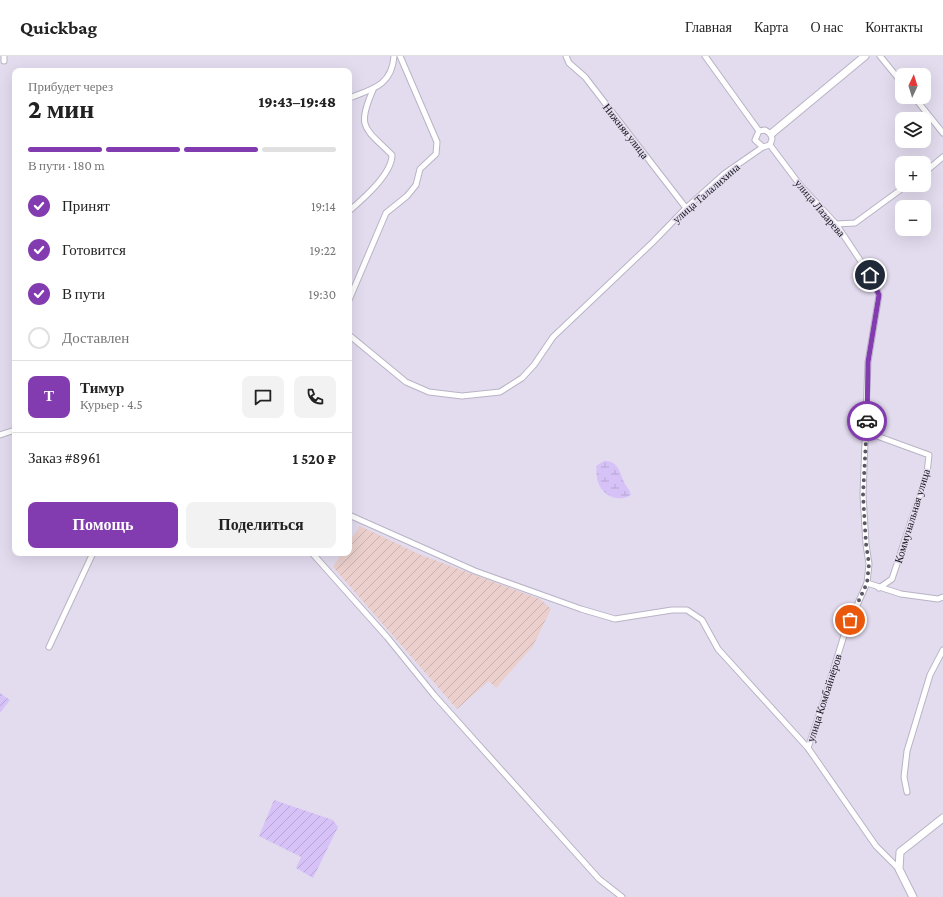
<!DOCTYPE html>
<html lang="ru">
<head>
<meta charset="utf-8">
<style>
  body { margin:0; font-family:"Crimson Pro",serif; background:#f2f2f2; color:#222; height:100vh; display:flex; flex-direction:column; font-size:15px; white-space:nowrap }
  * { box-sizing:border-box; margin:0 }
  p { font-size:13px; color:#767676 }
  .icon { flex:none; width:22px; height:22px; fill:none; stroke:currentColor; stroke-width:2; stroke-linecap:round; stroke-linejoin:round }
  .map { position:relative; flex:1; overflow:hidden }
  .details { position:absolute; left:12px; top:12px; width:340px; height:488px; display:flex; flex-direction:column; background:#fff; border-radius:8px; box-shadow:0 4px 16px #0002 }
  .details>* { flex:none }
  .needle { width:26px; rotate:4deg }
  .fabs { position:absolute; left:895px; top:12px; display:grid; gap:8px }
  .fabs a { display:grid; place-items:center; width:36px; height:36px; border-radius:8px; background:#fff; box-shadow:0 4px 16px #0002; font-size:20px }
  .pin { position:absolute; display:grid; place-items:center; width:34px; height:34px; color:#fff; margin:-17px; border:2px solid #fff; border-radius:50%; box-shadow:0 1px 4px #0007 }
  .courier { position:absolute; display:grid; place-items:center; width:40px; height:40px; margin:-20px; border:3px solid #833caf; border-radius:50%; background:#fff; color:#222; box-shadow:0 1px 5px #0007 }
  .head em { font-style:normal; font-weight:800 }
  .head div { display:flex; flex-direction:column-reverse }
  .head { display:flex; align-items:center; justify-content:space-between; height:68px; padding:0 16px }
  h1 { font-size:26px; font-weight:800; line-height:30px }
  .bar { display:grid; grid-template-columns:repeat(4,1fr); gap:6px 4px; align-content:center; height:48px; padding:0 16px }
  .bar i { height:5px; border-radius:3px; background:#e0e0e0 }
  .bar .current { background:#833caf }
  .bar p { grid-column:span 4 }
  .line { display:flex; align-items:center; gap:10px; padding:0 16px; border-top:1px solid #e0e0e0 }
  .line div { flex:1 }
  .round { display:grid; place-items:center; flex:none; width:42px; height:42px; border-radius:8px; background:#f2f2f2 }
  ol { padding:0 16px; list-style:none }
  li { display:flex; align-items:center; gap:12px; height:44px }
  li p { margin-inline-start:auto }
  li .icon { padding:4px; border-radius:50%; background:#833caf; color:#fff; stroke-width:4 }
  li:last-child { color:#767676 }
  li i { width:22px; height:22px; border:2px solid #e0e0e0; border-radius:50% }
  .primary-button { display:flex; gap:8px; margin-top:auto; padding:8px 16px }
  .primary-button a { flex:1; height:46px; border-radius:8px; background:#833caf; color:#fff; font-size:16px; font-weight:800; line-height:46px; text-align:center }
  .primary-button a+a { background:#f2f2f2; color:#222 }
  header { display:flex; align-items:center; gap:24px; box-sizing:border-box; height:56px; padding:0 20px; background:#fff; border-bottom:1px solid #e0e0e0 }
  header strong { font-size:19px }
  nav { display:flex; gap:22px; margin-inline-start:auto; font-size:14px }
  .map>svg:first-child { display:block }
  .industrial { fill:url(#industrial-furrows) }
  .wetland { fill:url(#wetland-marsh) }
  .garden { fill:url(#garden-furrows) }
  .lines { fill:none; stroke-linecap:round; stroke-linejoin:round }
  .street-casing { stroke:#b9b3c5; stroke-width:7 }
  .secondary-casing { stroke:#b9b3c5; stroke-width:9 }
  .street { stroke:#fff; stroke-width:5 }
  .secondary { stroke:#fff; stroke-width:7 }
  .done { stroke:#5c5863; stroke-width:4; stroke-dasharray:0 7.2 }
  .route { stroke:#833caf; stroke-width:5 }
  .labels { text-anchor:middle; dominant-baseline:central; stroke-width:3; stroke-linejoin:round; paint-order:stroke }
  .street-label { font-size:11px; fill:#131117; stroke:#e3dcef }
</style>
</head>
<body>
<header>
<strong>Quickbag</strong>
<nav><a>Главная</a><a>Карта</a><a>О нас</a><a>Контакты</a></nav>
</header>
<div class="map">
<svg width="943" height="841" viewBox="0 0 943 841">
  <defs>
    <pattern id="industrial-furrows" width="10" height="10" patternUnits="userSpaceOnUse"><rect width="10" height="10" fill="#eacfcc"/><path d="M-1 1l2-2M0 10L10 0M9 11l2-2" fill="none" stroke="#c8b1ae"/></pattern>
    <pattern id="wetland-marsh" width="20" height="14" patternUnits="userSpaceOnUse"><rect width="20" height="14" fill="#d6c2f7"/><path d="M1 5h8M5 5V1M11 12h8M15 12V8" fill="none" stroke="#b7a6d3"/></pattern>
    <pattern id="garden-furrows" width="10" height="10" patternUnits="userSpaceOnUse"><rect width="10" height="10" fill="#d6c2f7"/><path d="M-1 1l2-2M0 10L10 0M9 11l2-2" fill="none" stroke="#b7a6d3"/></pattern>
  </defs>
  <rect width="100%" height="100%" fill="#e3dcef"/>
  <!-- industrial -->
  <path class="industrial" d="M360 470 421 499 540 543 551 553 533 590 496 632 489 625 457 653 333 511 342 497H349V486Z"/>
  <!-- wetland -->
  <path class="wetland" d="M604 405C618 405 619 414 624 426 626 431 630 433 631 439 619 447 602 440 598 426 596 421 597 415 596 410Z"/>
  <!-- garden -->
  <g class="garden">
    <path d="M0 637 10 644 0 657Z"/>
    <path d="M274 744 333 764 338 771 313 822 296 812 301 801 259 780Z"/>
  </g>
  <g class="lines">
    <defs>
      <g id="street">
        <path d="M4 0V5"/>
        <path d="M566 0 569 7 585 21 686 152"/>
        <path d="M705 0 759 75"/>
        <path d="M880 0 902 27"/>
        <path d="M914 41 943 77"/>
        <path d="M349 42C373 33 392 29 394 0"/>
        <path d="M765 74 771 78 772 83 770 89 763 91 755 84 759 75Z"/>
        <path d="M770 89 800 129 836 168 870 219 879 239 868 306 863 439 866 488 869 508 867 527 845 576 825 641 808 692"/>
        <path d="M924 117 943 101"/>
        <path d="M349 155C363 143 392 118 392 99 365 72 356 72 373 34"/>
        <path d="M836 168 855 167 907 129"/>
        <path d="M349 244 386 157 407 140 416 129 420 113 436 98 437 86 400 0"/>
        <path d="M349 279 406 326 429 336 462 340 500 336 522 322 534 309 553 281 653 186 686 152 724 118 763 91"/>
        <path d="M866 376 929 399 927 417 892 523 879 532"/>
        <path d="M0 379 15 374"/>
        <path d="M349 459 475 515 581 553 615 563 672 554H687L702 564 718 593 808 692 876 790 899 813"/>
        <path d="M312 497 387 581 434 639 599 823 622 841"/>
        <path d="M867 527 901 538 938 543 943 541"/>
        <path d="M49 591 93 497"/>
        <path d="M907 736 904 721 907 695 930 619 943 594"/>
      </g>
      <g id="secondary">
        <path d="M771 78 865 0"/>
        <path d="M913 841 899 813 900 796 943 762"/>
      </g>
    </defs>
    <!-- street casing -->
    <use href="#street" class="street-casing"/>
    <!-- secondary casing -->
    <use href="#secondary" class="secondary-casing"/>
    <!-- street -->
    <use href="#street" class="street"/>
    <!-- secondary -->
    <use href="#secondary" class="secondary"/>
  </g>
  <g class="lines">
    <!-- done -->
    <path class="done" d="M850 564 867 527 869 508 866 488 863 439 867 365"/>
    <!-- route -->
    <path class="route" d="M867 365 868 306 879 239 870 219"/>
  </g>
  <g class="labels">
    <!-- street labels -->
    <g class="street-label">
      <text transform="translate(626 75) rotate(52)">Нижняя улица</text>
      <text transform="translate(706 137) rotate(-41)">улица Талалихина</text>
      <text transform="translate(820 152) rotate(50)">улица Лазарева</text>
      <text transform="translate(912 460) rotate(-73)">Коммунальная улица</text>
      <text transform="translate(824 642) rotate(-72)">улица Комбайнёров</text>
    </g>
  </g>
</svg>
<div class="fabs">
<a><svg class="needle" viewBox="-14 -14 28 28"><path d="M0-13l5 13h-10z" fill="#e53935"/><path d="M0 13l5-13h-10z" fill="#767676"/></svg></a>
<a><svg class="icon" aria-label="layers" viewBox="0 0 24 24"><path d="M12 4l9 5-9 5-9-5zM3 14l9 5 9-5"/></svg></a>
<a>+</a>
<a>−</a>
</div>
<div class="pin" style="left:850px;top:564px;background:#ea580c"><svg class="icon" aria-label="bag" viewBox="0 0 24 24"><path d="M5 8h14l-1 12H6zM9 8a3 3 0 0 1 6 0"/></svg></div>
<div class="pin" style="left:870px;top:219px;background:#1f2937"><svg class="icon" aria-label="home" viewBox="0 0 24 24"><path d="M3 11l9-7 9 7M6 9v11h12V9"/></svg></div>
<div class="courier" style="left:867px;top:365px"><svg class="icon" aria-label="car" viewBox="0 0 24 24"><path d="M5 17H2v-5l4-1 3-4h7l3 4 3 1v5h-3M9 17h6M6 11h13"/><circle cx="7" cy="17" r="2"/><circle cx="17" cy="17" r="2"/></svg></div>
<section class="details">
<div class="head"><div><h1>2 мин</h1><p>Прибудет через</p></div><em>19:43–19:48</em></div>
<div class="bar"><i class="current"></i><i class="current"></i><i class="current"></i><i></i><p>В пути · 180 m</p></div>
<ol>
<li><svg class="icon" aria-label="check" viewBox="0 0 24 24"><path d="M5 12l5 5 9-10"/></svg>Принят<p>19:14</p></li>
<li><svg class="icon" aria-label="check" viewBox="0 0 24 24"><path d="M5 12l5 5 9-10"/></svg>Готовится<p>19:22</p></li>
<li><svg class="icon" aria-label="check" viewBox="0 0 24 24"><path d="M5 12l5 5 9-10"/></svg>В пути<p>19:30</p></li>
<li><i></i>Доставлен</li>
</ol>
<div class="line" style="height:72px"><b class="round" style="background:#833caf;color:#fff">Т</b><div><b>Тимур</b><p>Курьер · 4.5</p></div><a class="round"><svg class="icon" aria-label="chat" viewBox="0 0 24 24"><path d="M4 5h16v11H9l-5 4z"/></svg></a><a class="round"><svg class="icon" aria-label="phone" viewBox="0 0 24 24"><path d="M5 4h4l2 5-3 2q2 4 5 5l2-3 5 2v4C11 20 4 13 5 4z"/></svg></a></div>
<div class="line" style="height:52px"><div>Заказ #8961</div><b>1 520 ₽</b></div>
<div class="primary-button"><a>Помощь</a><a>Поделиться</a></div>
</section>
</div>
</body>
</html>
